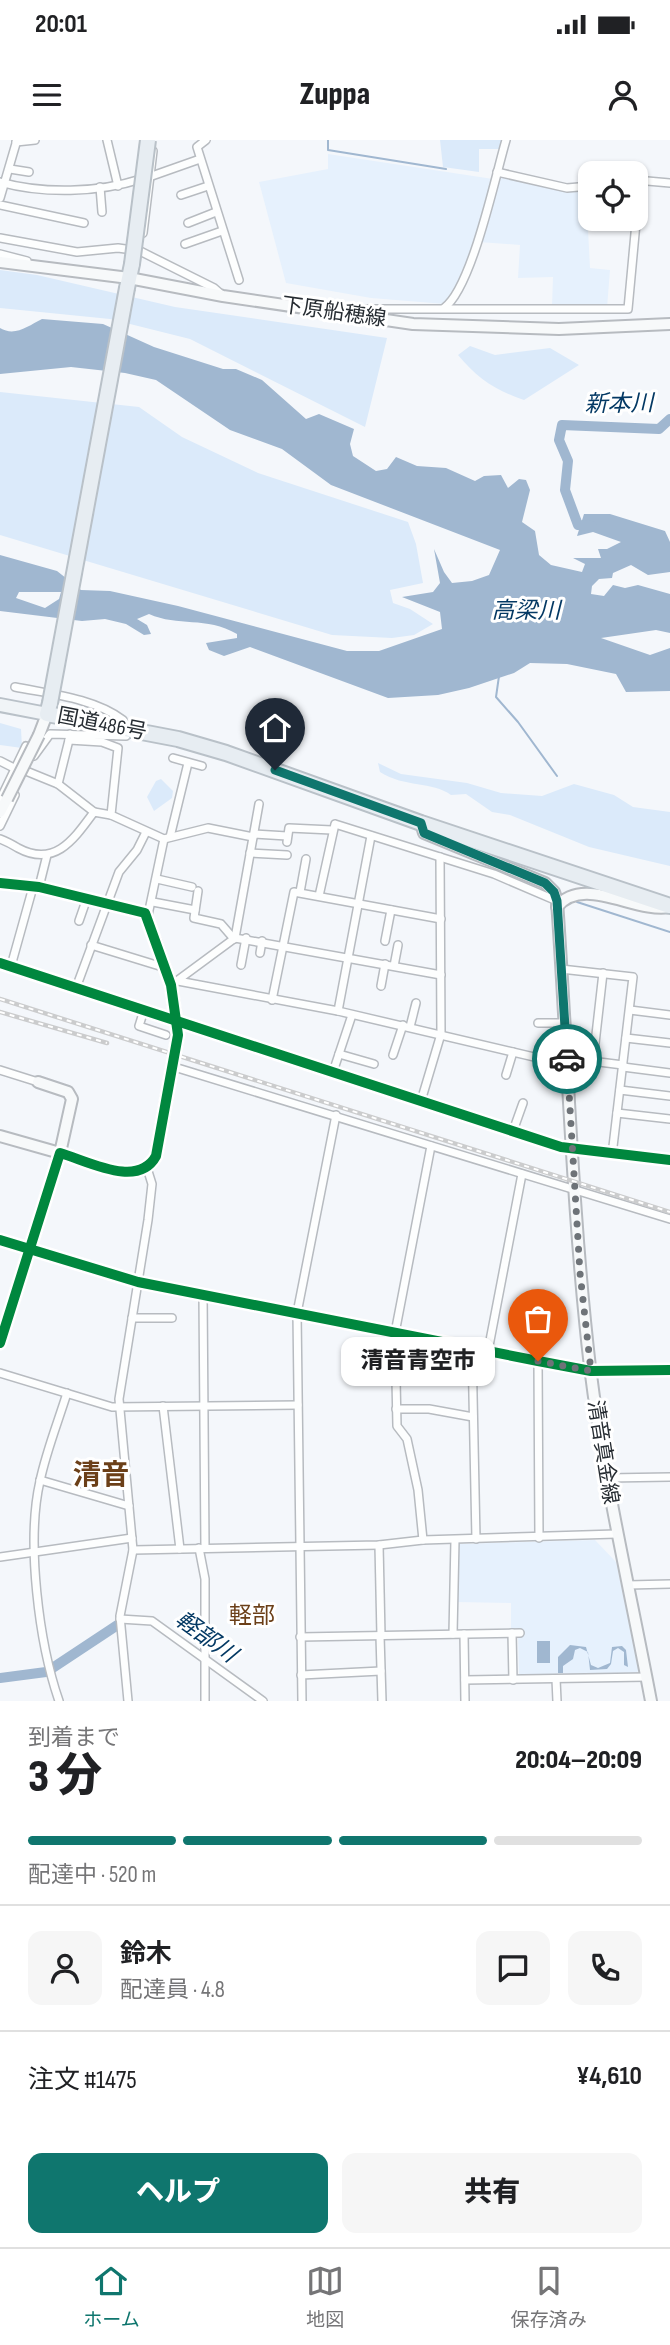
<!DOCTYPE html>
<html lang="ja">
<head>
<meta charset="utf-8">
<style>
  body { margin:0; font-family:"Sofia Sans Condensed","Noto Sans JP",sans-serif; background:#f6f6f6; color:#202124; height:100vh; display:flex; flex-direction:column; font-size:26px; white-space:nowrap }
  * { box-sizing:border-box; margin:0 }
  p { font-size:23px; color:#757577 }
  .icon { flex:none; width:38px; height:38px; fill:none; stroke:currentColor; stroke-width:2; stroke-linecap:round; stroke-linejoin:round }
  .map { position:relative; height:1561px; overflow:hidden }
  .panel { display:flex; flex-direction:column; background:#fff; flex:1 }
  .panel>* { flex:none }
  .tools { position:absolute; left:578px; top:21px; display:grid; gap:14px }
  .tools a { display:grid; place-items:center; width:70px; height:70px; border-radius:14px; background:#fff; box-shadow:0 2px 5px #0004; font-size:35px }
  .pin { position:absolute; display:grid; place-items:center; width:60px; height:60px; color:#fff; margin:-72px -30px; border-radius:50% 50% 50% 0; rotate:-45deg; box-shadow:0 0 7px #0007 }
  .pin .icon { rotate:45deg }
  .courier { position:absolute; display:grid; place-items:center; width:70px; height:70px; margin:-35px; border:5px solid #0f766e; border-radius:50%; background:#fff; color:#222; box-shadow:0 2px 9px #0007 }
  .bubble { position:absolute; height:49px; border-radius:14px; background:#fff; box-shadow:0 2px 5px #0004; font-size:23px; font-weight:800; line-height:49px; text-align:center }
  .summary em { font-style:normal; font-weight:800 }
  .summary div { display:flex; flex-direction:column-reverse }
  .summary { display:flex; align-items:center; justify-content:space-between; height:119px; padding:0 28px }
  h1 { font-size:46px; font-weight:800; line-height:52px }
  .bar { display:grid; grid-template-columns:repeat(4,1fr); gap:10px 7px; align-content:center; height:84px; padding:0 28px }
  .bar i { height:9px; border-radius:5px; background:#e0e0e0 }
  .bar .active { background:#0f766e }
  .bar p { grid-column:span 4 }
  .line { display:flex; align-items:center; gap:18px; padding:0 28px; border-top:2px solid #e0e0e0 }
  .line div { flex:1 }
  .round { display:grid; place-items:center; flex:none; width:74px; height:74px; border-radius:14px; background:#f6f6f6 }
  .action { display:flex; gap:14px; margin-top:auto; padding:14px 28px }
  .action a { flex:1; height:80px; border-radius:14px; background:#0f766e; color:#fff; font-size:28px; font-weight:800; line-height:80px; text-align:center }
  .action a+a { background:#f6f6f6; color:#202124 }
  .status { display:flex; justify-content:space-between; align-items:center; height:49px; padding:0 35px; background:#fff; direction:ltr }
  .status svg { height:19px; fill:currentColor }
  header { display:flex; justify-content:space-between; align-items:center; height:91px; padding:0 28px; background:#fff; font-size:32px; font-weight:800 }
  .menu { display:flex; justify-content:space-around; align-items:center; height:98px; border-top:2px solid #e0e0e0; background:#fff; font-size:19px; color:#757577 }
  .menu a { display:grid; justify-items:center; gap:4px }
  .menu .active { color:#0f766e }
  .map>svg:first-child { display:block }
  .built { fill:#e6f1fd }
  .green { fill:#dbeafa }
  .water { fill:#a0b7d0; fill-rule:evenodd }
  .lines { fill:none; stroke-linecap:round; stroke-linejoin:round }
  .stream { stroke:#a0b7d0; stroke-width:2 }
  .river { stroke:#a0b7d0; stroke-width:10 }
  .street-casing { stroke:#b7bbc0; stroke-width:10 }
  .secondary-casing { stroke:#b7bbc0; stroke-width:14 }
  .primary-casing { stroke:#b9c1c8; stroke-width:16 }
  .highway-casing { stroke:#b9c1c8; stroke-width:18 }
  .street { stroke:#fdfefe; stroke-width:7 }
  .secondary { stroke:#f7f9fa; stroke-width:10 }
  .primary { stroke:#f0f4f7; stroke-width:12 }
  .highway { stroke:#e7edf2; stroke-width:14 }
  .rail-casing { stroke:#cbcccd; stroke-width:4.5 }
  .rail { stroke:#fff; stroke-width:2; stroke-dasharray:5; stroke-linecap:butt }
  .secondary-bridge-casing { stroke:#b7bbc0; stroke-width:14; stroke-linecap:butt }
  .highway-bridge-casing { stroke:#b9c1c8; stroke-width:18; stroke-linecap:butt }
  .secondary-bridge { stroke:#f7f9fa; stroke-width:10 }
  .highway-bridge { stroke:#e7edf2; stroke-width:14 }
  .cycleway-casing { stroke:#fff; stroke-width:15 }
  .cycleway { stroke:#00873e; stroke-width:10 }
  .done { stroke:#6e7378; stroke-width:7; stroke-dasharray:0 12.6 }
  .route { stroke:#0f766e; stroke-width:9 }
  .labels { text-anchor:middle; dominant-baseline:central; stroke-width:6; stroke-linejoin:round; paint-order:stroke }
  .street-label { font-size:21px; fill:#262c32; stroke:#fff }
  .water-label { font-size:23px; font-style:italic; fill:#043964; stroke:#fff }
  .neighbourhood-label { font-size:23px; fill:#6b3f18; stroke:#fff }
  .district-label { font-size:28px; font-weight:bold; fill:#6b3f18; stroke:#fff }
</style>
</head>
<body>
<div class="status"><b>20:01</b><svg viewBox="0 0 49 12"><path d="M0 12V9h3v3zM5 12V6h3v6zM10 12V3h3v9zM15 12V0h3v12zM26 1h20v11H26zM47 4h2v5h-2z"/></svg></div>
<header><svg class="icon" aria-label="menu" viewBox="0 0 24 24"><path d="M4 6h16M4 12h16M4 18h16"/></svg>Zuppa<svg class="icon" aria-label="person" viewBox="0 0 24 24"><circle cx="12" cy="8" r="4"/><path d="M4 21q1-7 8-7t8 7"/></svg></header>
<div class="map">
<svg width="670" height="1561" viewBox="0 0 670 1561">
  <rect width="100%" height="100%" fill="#f4f7fb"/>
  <!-- built -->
  <g class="built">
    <path d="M328 14 493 39 462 141 445 164 371 158 286 143 259 42 328 29Z"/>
    <path d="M498 37 571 52 586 51 590 128 610 130 607 168 552 167 553 137 518 138 520 105 479 102Z"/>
    <path d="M595 1400 616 1422 639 1530 635 1534 519 1535 518 1492 511 1491V1463L455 1462 458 1404Z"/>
  </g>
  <!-- green -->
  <g class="green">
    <path d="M440 0H505L502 9H479V32L443 27Z"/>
    <path d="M0 130 37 135 175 167 387 198 365 287 190 199 110 179 0 168Z"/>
    <path d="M470 206 495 215 550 208 579 225 524 260C495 250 478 239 458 215Z"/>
    <path d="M0 252 139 267 182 297 258 333 408 382 416 404 423 443 390 450 393 463 410 469 433 484 414 495 392 498 332 495 0 395Z"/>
    <path d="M0 583 21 589 22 608 0 605Z"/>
    <path d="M378 623 401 634 467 643 501 653 542 656 574 644 614 655 633 667 670 672V726L589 707 510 675 492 672 466 654 451 655C432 641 405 648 380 632Z"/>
    <path d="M161 639 173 651 172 658 154 671 147 657 156 641Z"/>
  </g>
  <!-- water -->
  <g class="water">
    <path d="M42 179 103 184 154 207 223 229H236L262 240 306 279 319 274 354 289 350 304 353 316 376 331 387 329 396 317 417 326 446 328 475 341 484 336 501 335 508 348 519 339 526 340 530 350 522 382 535 391 539 415 551 425 582 432 585 424 573 418H601L598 409H607L621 402 593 392 577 396 584 374H610L665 391 670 402V432L648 435 631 425 613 433 612 438 599 439 592 446 591 454 604 456 613 445 625 448 638 445 670 454V493L656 490 601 498 650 515 670 508V551L626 552 616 534 567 524 530 523 514 533 469 548 438 555 388 558 250 507 224 516 209 510 206 503 237 498V494C206 476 178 487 149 474L137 479 147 485 151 494 144 495 126 484 105 479 82 481 0 471V415L57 431 81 450 110 451 178 466 347 511H379L442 489 440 472 402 457 433 452 440 443 434 409 444 432 452 443 472 441 489 435 500 410 331 345 282 309 230 290 156 240 125 233 71 227 0 234V188C15 197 28 186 42 179ZM19 452H61L59 459 45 468 16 458Z"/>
    <rect x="537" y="1501" width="13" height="22"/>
    <path d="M570 1505 586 1507 591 1525 598 1528 610 1523 612 1507 622 1506 626 1510 628 1527 624 1525V1512L618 1508 613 1511 611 1524 607 1529 590 1530 588 1512 580 1508 575 1510 573 1519 563 1526V1533H558V1517Z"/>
  </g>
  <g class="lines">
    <!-- stream -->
    <g class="stream">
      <path d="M328 0V10L446 29"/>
      <path d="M499 536 496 557 518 582 557 636"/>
      <path d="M577 762 670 792"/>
    </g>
    <!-- river -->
    <g class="river">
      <path d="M592 386 578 385 565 350 568 321 559 300 562 285 659 289 670 279"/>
      <path d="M51 1529 119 1484"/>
      <path d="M0 1538 46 1532"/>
    </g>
    <defs>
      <g id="street">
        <path d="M107 0 118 46"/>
        <path d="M206 0 197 7 239 140"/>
        <path d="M16 2 35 0"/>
        <path d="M10 29 29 32"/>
        <path d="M497 32 567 48 590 46"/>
        <path d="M149 37 200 19"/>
        <path d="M636 40 670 43"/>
        <path d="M0 42C43 54 98 53 141 39"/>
        <path d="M100 47 102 72"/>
        <path d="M181 55 208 46"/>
        <path d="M0 58 17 0"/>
        <path d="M0 65 84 83"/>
        <path d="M188 83 216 72"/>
        <path d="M143 93 153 11"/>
        <path d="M0 98 77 112 118 108 140 111 214 148 222 155"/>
        <path d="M185 104 222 91"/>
        <path d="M0 114 27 121"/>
        <path d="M444 168C472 148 495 37 506 0"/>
        <path d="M339 169H628L640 40"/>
        <path d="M15 547C50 554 94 558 123 580L124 588"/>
        <path d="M70 594 69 600 102 602 118 608 111 675 164 699 148 775"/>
        <path d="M34 616 50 594 126 596"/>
        <path d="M173 618 202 626"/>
        <path d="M0 621 16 629"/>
        <path d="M26 631 58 644 94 672"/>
        <path d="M58 644 69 600"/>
        <path d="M0 660 26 606 36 610"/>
        <path d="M0 686 15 655"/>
        <path d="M254 694 287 696"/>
        <path d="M170 697 188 623"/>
        <path d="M0 699C8 702 13 705 18 708 55 728 74 699 94 672L111 675"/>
        <path d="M164 699 208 688 253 697"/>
        <path d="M287 702 289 688 332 690"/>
        <path d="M250 713 287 715"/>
        <path d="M157 739 192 747"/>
        <path d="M0 743 39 747 141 770 148 775 155 800"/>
        <path d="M39 747 47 715"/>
        <path d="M198 751 194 778 221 784 234 799"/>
        <path d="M300 752 306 719"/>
        <path d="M319 756 335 684 494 734 557 761"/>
        <path d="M153 762 195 770"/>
        <path d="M79 781 87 758"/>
        <path d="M235 798 441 835"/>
        <path d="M385 801 391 770"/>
        <path d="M91 805 166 828"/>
        <path d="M260 813 262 801"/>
        <path d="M0 823 561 1007 670 1020"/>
        <path d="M241 825 246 798"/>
        <path d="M11 826 33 747"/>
        <path d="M394 826 398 805"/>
        <path d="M561 829 633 837 612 1015"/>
        <path d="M178 841 338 871 568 925"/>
        <path d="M174 843 235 798 259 664"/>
        <path d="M381 846 385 824"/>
        <path d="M76 848 119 732 137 710 146 692"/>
        <path d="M272 860 294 752 441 779"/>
        <path d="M144 870 139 886 166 895"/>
        <path d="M630 870 670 875"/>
        <path d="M338 871 371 696"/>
        <path d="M538 883H565"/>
        <path d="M410 887 416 863"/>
        <path d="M626 898 670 903"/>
        <path d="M339 914 374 924"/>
        <path d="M393 915 403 885"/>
        <path d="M567 918 623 925"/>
        <path d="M593 921 603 833"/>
        <path d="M171 926 670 1079"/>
        <path d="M623 927 670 933"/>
        <path d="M0 930 38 942"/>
        <path d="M333 932 352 875"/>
        <path d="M506 935 513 912"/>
        <path d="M620 950 670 956"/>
        <path d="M421 961 441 894 440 717"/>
        <path d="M617 973 670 979"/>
        <path d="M513 991 523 963"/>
        <path d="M0 1100 138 1142 538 1221 591 1231 670 1230"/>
        <path d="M203 1154 205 1408"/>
        <path d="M132 1178H172"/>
        <path d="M472 1207 476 1399"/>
        <path d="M488 1211 522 1034"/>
        <path d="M538 1221 539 1398"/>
        <path d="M0 1233 112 1267 298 1265"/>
        <path d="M163 1266 180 1409"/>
        <path d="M396 1269H429L473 1277"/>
        <path d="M607 1338 670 1337"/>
        <path d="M40 1340 129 1366"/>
        <path d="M423 1400 418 1350 407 1299 397 1286 395 1193 431 1006"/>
        <path d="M379 1405 381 1496"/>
        <path d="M199 1408 205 1439V1561"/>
        <path d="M133 1410 379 1405 423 1400 616 1394"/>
        <path d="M0 1417 132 1398"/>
        <path d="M628 1445 670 1444"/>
        <path d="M120 1479 152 1481 263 1561"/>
        <path d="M512 1493 513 1540"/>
        <path d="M453 1494 455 1400"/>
        <path d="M464 1494 465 1561"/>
        <path d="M380 1496 382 1561"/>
        <path d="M300 1497 520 1493"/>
        <path d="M301 1535 381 1531"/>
        <path d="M556 1539 557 1561"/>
        <path d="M465 1540 647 1537"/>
        <path d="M59 1561C39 1503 26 1402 40 1341 46 1312 58 1282 67 1253"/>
        <path d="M128 1561 120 1476 133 1410 119 1259 148 1080 152 1044 147 1028"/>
        <path d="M302 1561 297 1173 336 975"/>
      </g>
      <g id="secondary">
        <path d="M0 122 129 138 223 156 413 184 559 189 670 184"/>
        <path d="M39 595 47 574"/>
        <path d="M0 672 7 659"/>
        <path d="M421 683 424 693 545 743 554 752 557 761C568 917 572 1073 590 1227 604 1340 630 1450 651 1561"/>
        <path d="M557 767C583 734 636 774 670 767"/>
        <path d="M0 996 60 1013 72 959 68 952 38 942"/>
        <path d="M0 1203 60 1013C88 1021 138 1049 156 1016L178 895 171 845 155 800"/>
      </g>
      <path id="primary" d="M0 565 47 574"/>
      <g id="highway">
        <path d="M127 148 132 124"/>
        <path d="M50 563 47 574 178 599 226 613 421 683 670 766"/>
      </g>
    </defs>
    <!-- street casing -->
    <use href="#street" class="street-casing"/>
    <!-- secondary casing -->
    <use href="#secondary" class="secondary-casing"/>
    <!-- primary casing -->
    <use href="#primary" class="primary-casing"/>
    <!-- highway casing -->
    <use href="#highway" class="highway-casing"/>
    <!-- street -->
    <use href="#street" class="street"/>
    <!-- secondary -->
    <use href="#secondary" class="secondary"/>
    <!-- primary -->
    <use href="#primary" class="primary"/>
    <!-- highway -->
    <use href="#highway" class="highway"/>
    <defs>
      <g id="rail">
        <path d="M0 859 670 1072"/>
        <path d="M0 872 107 903"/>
      </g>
    </defs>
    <!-- rail casing -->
    <use href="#rail" class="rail-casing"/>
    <!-- rail -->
    <use href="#rail" class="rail"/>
    <defs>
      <path id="secondary-bridge" d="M7 659 39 595"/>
      <g id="highway-bridge">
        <path d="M132 124 148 0"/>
        <path d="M50 563 127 148"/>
      </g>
    </defs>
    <!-- secondary-bridge casing -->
    <use href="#secondary-bridge" class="secondary-bridge-casing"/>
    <!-- highway-bridge casing -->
    <use href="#highway-bridge" class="highway-bridge-casing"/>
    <!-- secondary-bridge -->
    <use href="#secondary-bridge" class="secondary-bridge"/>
    <!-- highway-bridge -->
    <use href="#highway-bridge" class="highway-bridge"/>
    <defs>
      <g id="cycleway">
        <path d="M0 743 39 747 145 773 171 845 178 895 156 1016C138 1049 88 1021 60 1013L0 1203"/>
        <path d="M0 823 561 1007 670 1020"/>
        <path d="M0 1100 138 1142 538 1221 591 1231 670 1230"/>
      </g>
    </defs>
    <!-- cycleway casing -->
    <use href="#cycleway" class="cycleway-casing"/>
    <!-- cycleway -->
    <use href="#cycleway" class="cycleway"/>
  </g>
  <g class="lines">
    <!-- done -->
    <path class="done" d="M538 1221 591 1231 580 1133 567 919"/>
    <!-- route -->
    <path class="route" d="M275 630 421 683 424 693 545 743 554 752 557 761 567 919"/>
  </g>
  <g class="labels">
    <!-- street labels -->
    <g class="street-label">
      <text transform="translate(334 172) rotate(8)">下原船穂線</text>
      <text transform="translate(102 584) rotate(11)">国道486号</text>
      <text transform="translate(603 1312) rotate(81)">清音真金線</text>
    </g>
    <!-- water labels -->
    <g class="water-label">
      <text transform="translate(619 264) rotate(-1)">新本川</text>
      <text x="526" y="471">高梁川</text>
      <text transform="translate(206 1497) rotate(36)">軽部川</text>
    </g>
    <!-- neighbourhood labels -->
    <g class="neighbourhood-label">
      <text x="252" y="1476">軽部</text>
    </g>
    <!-- district labels -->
    <g class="district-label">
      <text x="101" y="1335">清音</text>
    </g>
  </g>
</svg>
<div class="tools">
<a><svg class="icon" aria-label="locate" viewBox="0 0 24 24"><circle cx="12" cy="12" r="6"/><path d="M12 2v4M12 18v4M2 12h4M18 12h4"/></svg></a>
</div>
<div class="pin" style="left:538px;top:1221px;background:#ea580c"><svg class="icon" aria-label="bag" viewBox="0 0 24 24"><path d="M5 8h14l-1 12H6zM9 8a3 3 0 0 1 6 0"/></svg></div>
<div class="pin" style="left:275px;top:630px;background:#1f2937"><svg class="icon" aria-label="home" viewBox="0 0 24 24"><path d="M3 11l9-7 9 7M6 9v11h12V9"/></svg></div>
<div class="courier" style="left:567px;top:919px"><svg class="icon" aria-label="car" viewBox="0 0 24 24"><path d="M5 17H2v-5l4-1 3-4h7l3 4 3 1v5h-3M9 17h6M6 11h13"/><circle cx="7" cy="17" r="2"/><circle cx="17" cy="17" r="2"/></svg></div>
<div class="bubble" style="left:341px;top:1197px;width:154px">清音青空市</div>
</div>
<section class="panel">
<div class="summary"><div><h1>3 分</h1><p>到着まで</p></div><em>20:04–20:09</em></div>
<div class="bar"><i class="active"></i><i class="active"></i><i class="active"></i><i></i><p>配達中 · 520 m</p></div>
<div class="line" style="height:126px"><a class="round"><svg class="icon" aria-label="person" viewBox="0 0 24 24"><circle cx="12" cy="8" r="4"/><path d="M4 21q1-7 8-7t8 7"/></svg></a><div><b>鈴木</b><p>配達員 · 4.8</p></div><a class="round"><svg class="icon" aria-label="chat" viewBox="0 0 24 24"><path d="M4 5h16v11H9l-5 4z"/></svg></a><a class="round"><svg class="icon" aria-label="phone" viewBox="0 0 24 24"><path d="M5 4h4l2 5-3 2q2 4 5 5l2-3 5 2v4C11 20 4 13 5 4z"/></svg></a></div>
<div class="line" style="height:91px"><div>注文 #1475</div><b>¥4,610</b></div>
<div class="action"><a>ヘルプ</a><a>共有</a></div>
</section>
<nav class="menu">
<a class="active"><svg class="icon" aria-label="home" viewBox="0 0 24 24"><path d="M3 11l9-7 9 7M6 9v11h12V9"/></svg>ホーム</a>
<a><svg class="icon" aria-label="map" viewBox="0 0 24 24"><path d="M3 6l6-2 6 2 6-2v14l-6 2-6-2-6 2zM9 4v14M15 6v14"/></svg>地図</a>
<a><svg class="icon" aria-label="saved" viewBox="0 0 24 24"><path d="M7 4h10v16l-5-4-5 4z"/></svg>保存済み</a>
</nav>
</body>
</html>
